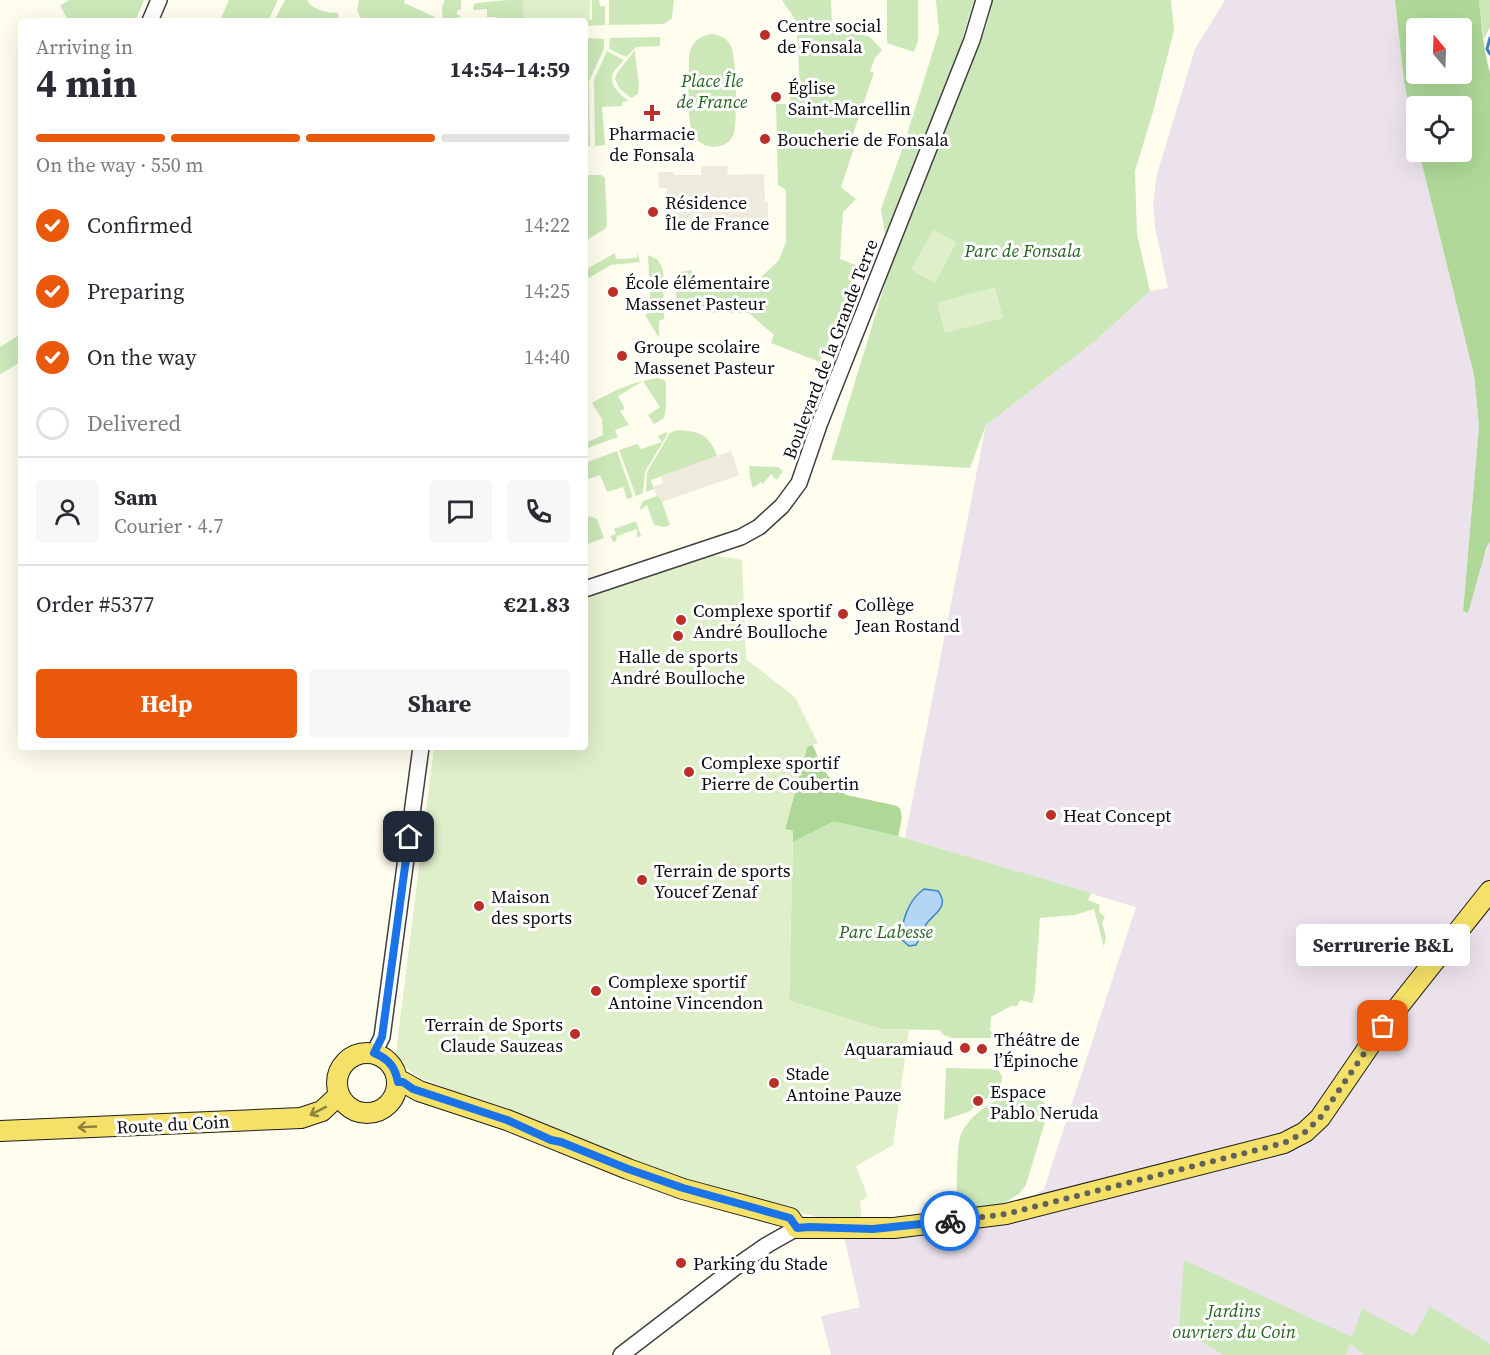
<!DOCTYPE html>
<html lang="en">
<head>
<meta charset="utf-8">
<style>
  body { margin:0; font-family:"Source Serif 4",serif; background:#f7f7f7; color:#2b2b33; height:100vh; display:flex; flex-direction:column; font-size:22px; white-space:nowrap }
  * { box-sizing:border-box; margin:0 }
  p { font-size:20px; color:#7c7c81 }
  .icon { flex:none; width:33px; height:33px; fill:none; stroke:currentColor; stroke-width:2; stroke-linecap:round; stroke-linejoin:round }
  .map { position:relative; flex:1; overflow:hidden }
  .side { position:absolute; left:18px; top:18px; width:570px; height:732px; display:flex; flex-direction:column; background:#fff; border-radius:6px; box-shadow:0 6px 24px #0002 }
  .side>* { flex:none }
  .needle { width:39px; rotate:341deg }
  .buttons { position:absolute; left:1406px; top:18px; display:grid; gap:12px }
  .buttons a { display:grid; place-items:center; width:66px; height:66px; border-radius:6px; background:#fff; box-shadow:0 6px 24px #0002; font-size:30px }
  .pin { position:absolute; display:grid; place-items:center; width:51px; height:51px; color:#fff; margin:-26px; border-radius:12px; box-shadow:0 3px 9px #0006 }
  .courier { position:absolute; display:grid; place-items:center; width:60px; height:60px; margin:-30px; border:4px solid #1a73e8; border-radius:50%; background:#fff; color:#222; box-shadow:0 2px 8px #0007 }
  .bubble { position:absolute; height:42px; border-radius:6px; background:#fff; box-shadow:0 6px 24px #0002; font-size:20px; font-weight:700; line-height:42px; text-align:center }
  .head em { font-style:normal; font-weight:700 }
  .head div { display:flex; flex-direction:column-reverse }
  .head { display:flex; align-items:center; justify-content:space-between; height:102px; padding:0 18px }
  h1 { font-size:39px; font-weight:700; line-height:45px }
  .bar { display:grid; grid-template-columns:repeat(4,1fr); gap:9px 6px; align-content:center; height:72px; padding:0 18px }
  .bar i { height:8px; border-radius:4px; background:#e1e1e2 }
  .bar .on { background:#ea580c }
  .bar p { grid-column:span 4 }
  .line { display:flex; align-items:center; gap:15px; padding:0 18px; border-top:2px solid #e1e1e2 }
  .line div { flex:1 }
  .round { display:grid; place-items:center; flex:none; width:63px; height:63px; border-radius:6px; background:#f7f7f7 }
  ol { padding:0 18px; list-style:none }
  li { display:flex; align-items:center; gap:18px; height:66px }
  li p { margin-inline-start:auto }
  li .icon { padding:6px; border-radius:50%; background:#ea580c; color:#fff; stroke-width:4 }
  li:last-child { color:#7c7c81 }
  li i { width:33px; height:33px; border:3px solid #e1e1e2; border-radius:50% }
  .button { display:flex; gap:12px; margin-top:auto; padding:12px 18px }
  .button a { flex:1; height:69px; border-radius:6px; background:#ea580c; color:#fff; font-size:24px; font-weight:700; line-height:69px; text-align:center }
  .button a+a { background:#f7f7f7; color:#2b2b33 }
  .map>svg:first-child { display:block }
  .industrial { fill:#ece2ec }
  .green { fill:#cce8b8 }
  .forest { fill:#afd898; fill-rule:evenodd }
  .pitch { fill:#dfefca }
  .plaza { fill:#eeebdd }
  .water { fill:#b4d6f5; stroke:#3d83ca; stroke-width:1.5 }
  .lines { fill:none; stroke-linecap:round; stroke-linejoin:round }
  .stream { stroke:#3d83ca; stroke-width:3 }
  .minor-casing { stroke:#404040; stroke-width:18 }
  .major-casing { stroke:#1e1e1e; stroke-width:22 }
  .minor { stroke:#fff; stroke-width:15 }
  .major { stroke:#f5e167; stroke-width:20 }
  .oneway { stroke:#8d823e }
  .done { stroke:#62615c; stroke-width:6; stroke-dasharray:0 10.8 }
  .route { stroke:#1a73e8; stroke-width:8 }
  .poi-dot { fill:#ba3028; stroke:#fff; stroke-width:2 }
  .labels { text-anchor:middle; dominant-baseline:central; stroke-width:6; stroke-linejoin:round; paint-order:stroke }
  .poi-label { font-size:18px; fill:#0d0d0d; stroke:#fff; text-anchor:start }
  .park-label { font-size:18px; font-style:italic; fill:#26641f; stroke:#fff }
  .street-label { font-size:18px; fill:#0d0d0d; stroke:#fff }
</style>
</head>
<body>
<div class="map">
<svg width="1490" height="1355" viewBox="0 0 1490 1355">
  <rect width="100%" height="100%" fill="#fffdee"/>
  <!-- industrial -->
  <path class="industrial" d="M1225 0H1395L1404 82 1416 139V152H1419L1474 375 1479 426 1463 611 1490 541V1355H831L821 1316 860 1307 843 1232 1006 1214 1044 1189 1136 907 905 838 986 425 1094 342 1150 291 1168 288 1155 227 1153 204 1157 174 1195 49Z"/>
  <!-- green -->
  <g class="green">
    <path d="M69 0H144L135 21H69L60 6Z"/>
    <path d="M229 0H278L268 21H220Z"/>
    <path d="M285 0H307C312 10 327 13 338 13L339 21H298L291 19 274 21Z"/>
    <path d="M359 0H405L404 3 435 17 436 21H362L357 10Z"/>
    <path d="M445 0H461V9L457 11V15H460V17L443 21 442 7Z"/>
    <path d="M507 0H523L524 21 592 20V0H599L600 6H605V25L585 26V21H504L496 17H487V9L473 10 474 4 477 3Z"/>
    <path d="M609 0H674L672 18 664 24 609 25Z"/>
    <path d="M782 0H831L832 25 870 37 882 50 875 58 870 71 874 73 852 137 857 139 841 187 856 199 843 212 840 259 858 266 820 362 771 343 774 335 749 313 676 312V273L692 270 693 286 753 285 779 260 786 242V190L778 185 776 104H790V90L800 89 797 33 795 19Z"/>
    <path d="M887 0H918V41L914 52 887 43Z"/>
    <path d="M936 0H974L960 47 885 235 881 209 904 144 939 32Z"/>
    <path d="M992 0H1171L1174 30 1153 112 1135 171 1137 234 1150 291 1094 342 986 425 970 468 831 460 888 274 987 24Z"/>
    <path d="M1479 0H1490V27L1484 39Z"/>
    <path d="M712 34C720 35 727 38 731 46 736 55 738 122 734 133 728 153 697 150 692 131 686 113 689 78 689 57 690 44 698 36 712 34Z"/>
    <path d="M660 37V46L636 47 626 57 609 49 610 38Z"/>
    <path d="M585 38 604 39V49L589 81 590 146H585Z"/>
    <path d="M635 50C635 65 641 82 638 94L631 98 620 89 615 79 617 73Z"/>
    <path d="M607 51 624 60C620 65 612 71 612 77 611 87 622 97 630 101L622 102V106L602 107 605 145 595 146 594 80Z"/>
    <path d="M585 175H601L605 178 607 225 605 229 585 241Z"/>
    <path d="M637 252 640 262 611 265 585 280V270L615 253 616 259 637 258Z"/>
    <path d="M648 255 658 260 663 270 664 319 659 321V338L645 315 651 311Z"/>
    <path d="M21 334V362L0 374V347Z"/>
    <path d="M658 378 664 380 666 383V408L664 418 654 424 648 415 660 407 643 381 618 396 625 409 620 411 629 425 615 430 618 437 585 449V443L603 435 602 419 592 403C613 391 634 381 658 378Z"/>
    <path d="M677 430C699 431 709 434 717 456L651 480 654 489 646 492 647 472 670 433Z"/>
    <path d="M667 432V435L645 472 643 493 636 496 619 450 637 444 641 449 662 442 658 436Z"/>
    <path d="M617 451 633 497 627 499 623 487 607 492 600 475 585 480V463Z"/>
    <path d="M749 466 778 467 783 471 777 480 771 474 763 484 761 482 753 488 750 478Z"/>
    <path d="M657 496 661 499 670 525 665 527 654 525 647 505 641 510 640 508 643 501Z"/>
    <path d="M585 515 597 519 604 538 585 545Z"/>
    <path d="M636 521 641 536 637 538V529L617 536 616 541 613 542 610 536 616 534 614 529Z"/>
    <path d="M812 744C821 764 828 782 846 795L893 805 900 808 902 817 898 836 1091 893 1088 900 1100 905 1099 912 1105 917 1102 923 1106 937 1104 947 1094 909 1075 915 1040 918 1035 991 1032 1003 1020 1000 1017 1006H1011L991 1017 990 1031 997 1032V1038H951L942 1034 940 1030 881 1029 789 1001 793 832Z"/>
    <path d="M946 1068 997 1069 1002 1076 1001 1088 968 1112 944 1120Z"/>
    <path d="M1029 1089 1036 1091 1047 1107H1044L1041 1116 1046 1118 1026 1185 1019 1194 994 1209 957 1214C957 1199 956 1143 961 1134 973 1109 1004 1094 1029 1089Z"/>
    <path d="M1184 1260 1352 1337 1362 1309 1414 1336 1430 1306 1490 1344V1355H1364L1350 1344 1346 1355H1224L1179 1329Z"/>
  </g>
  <!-- forest -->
  <g class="forest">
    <path d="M1395 0H1479C1482 25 1483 49 1490 73V541L1486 549 1468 613 1463 611 1479 426 1474 375 1419 152H1461V106H1416V139L1404 82ZM1416 28H1461V74H1416Z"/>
    <path d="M812 744C821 764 828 782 846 795L897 806C905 814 900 825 898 836L834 821 793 842V831L785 829 807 747Z"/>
  </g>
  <!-- pitch -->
  <g class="pitch">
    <path d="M523 0H590V20L523 21Z"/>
    <path d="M933 230 957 242 935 283 911 270Z"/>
    <path d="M995 287 1003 318 945 333 937 303Z"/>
    <path d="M706 554 742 560 746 659 795 697 818 743 807 747 785 829 793 831 789 1001 881 1029 909 1030 893 1145 856 1166 868 1197 860 1201 862 1221 824 1219 677 1178 484 1104 417 1076 402 1065 396 1053 434 747H585V597Z"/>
  </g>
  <!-- plaza -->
  <g class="plaza">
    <path d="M701 166H727L728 175 764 174 765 202H768V218L676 219 667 221V188H659L658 172H673L674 175H701Z"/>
    <path d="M731 451 739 475 662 502 660 498 657 496 653 487 663 483 661 476Z"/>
  </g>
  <!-- water -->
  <path class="water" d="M924 889 938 891C950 906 935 913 927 923 922 930 920 938 916 945L909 946 901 939C902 921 908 900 924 889Z"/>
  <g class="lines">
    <!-- stream -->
    <path class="stream" d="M1490 38 1487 49 1490 54"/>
    <defs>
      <g id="minor">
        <path d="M150 21 159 0"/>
        <path d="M585 589 741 537 759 527 782 506 799 483 819 425 972 40 984 0"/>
        <path d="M374 1053 382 1037 421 747"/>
        <path d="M621 1355 741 1263 767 1245 797 1228"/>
      </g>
      <g id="major">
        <circle cx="367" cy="1083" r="30"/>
        <path d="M398 1082H403L419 1091 507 1120 628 1169 683 1189 790 1218 797 1228H894L1006 1214 1284 1143 1305 1132 1320 1118 1383 1026 1490 891"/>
        <path d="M0 1131 301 1118 322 1111 339 1095"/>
      </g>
    </defs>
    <!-- minor casing -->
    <use href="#minor" class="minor-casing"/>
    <!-- major casing -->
    <use href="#major" class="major-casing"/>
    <!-- minor -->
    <use href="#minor" class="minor"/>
    <!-- major -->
    <use href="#major" class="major"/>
  </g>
  <!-- one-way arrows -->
  <defs><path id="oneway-shaft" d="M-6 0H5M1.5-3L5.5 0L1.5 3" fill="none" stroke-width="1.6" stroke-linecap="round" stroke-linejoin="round" transform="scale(1.5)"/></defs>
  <g class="oneway">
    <use href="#oneway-shaft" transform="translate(318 1111) rotate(153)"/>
    <use href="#oneway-shaft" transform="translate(87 1127) rotate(177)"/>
  </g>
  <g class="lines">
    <!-- done -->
    <path class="done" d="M950 1221 1006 1214 1284 1143 1305 1132 1320 1118 1383 1026"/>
    <!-- route -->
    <path class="route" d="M409 837 382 1037 374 1053C389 1059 395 1067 398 1082H403L413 1089 507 1120 551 1140 561 1142 628 1169 683 1188 790 1218 797 1228 809 1227 873 1229 950 1221"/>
  </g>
  <!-- markers -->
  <g class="poi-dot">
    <circle cx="765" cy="35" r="6"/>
    <circle cx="776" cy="97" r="6"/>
    <path d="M649 104h6v6h6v6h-6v6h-6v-6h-6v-6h6z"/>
    <circle cx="765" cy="139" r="6"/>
    <circle cx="653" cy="212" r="6"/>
    <circle cx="613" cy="292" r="6"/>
    <circle cx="622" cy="356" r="6"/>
    <circle cx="843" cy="614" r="6"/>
    <circle cx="681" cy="620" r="6"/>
    <circle cx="678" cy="636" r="6"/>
    <circle cx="689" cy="772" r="6"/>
    <circle cx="1051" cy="815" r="6"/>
    <circle cx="642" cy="880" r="6"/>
    <circle cx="479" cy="906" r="6"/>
    <circle cx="596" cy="991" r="6"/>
    <circle cx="575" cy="1034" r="6"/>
    <circle cx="965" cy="1048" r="6"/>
    <circle cx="982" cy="1049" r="6"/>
    <circle cx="774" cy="1083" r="6"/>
    <circle cx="978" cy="1101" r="6"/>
    <circle cx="681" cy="1263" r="6"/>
  </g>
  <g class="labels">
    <!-- poi labels -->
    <g class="poi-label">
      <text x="777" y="25">Centre social<tspan x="777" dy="21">de Fonsala</tspan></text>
      <text x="788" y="87">Église<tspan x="788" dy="21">Saint-Marcellin</tspan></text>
      <text x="652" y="133" text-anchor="middle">Pharmacie<tspan x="652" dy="21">de Fonsala</tspan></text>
      <text x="777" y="139">Boucherie de Fonsala</text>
      <text x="665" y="202">Résidence<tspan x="665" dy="21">Île de France</tspan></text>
      <text x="625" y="282">École élémentaire<tspan x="625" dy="21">Massenet Pasteur</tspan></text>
      <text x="634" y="346">Groupe scolaire<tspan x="634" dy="21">Massenet Pasteur</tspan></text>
      <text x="855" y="604">Collège<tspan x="855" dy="21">Jean Rostand</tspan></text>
      <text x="693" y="610">Complexe sportif<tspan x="693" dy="21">André Boulloche</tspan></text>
      <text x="678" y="656" text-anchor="middle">Halle de sports<tspan x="678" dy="21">André Boulloche</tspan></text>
      <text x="701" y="762">Complexe sportif<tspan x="701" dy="21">Pierre de Coubertin</tspan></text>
      <text x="1063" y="815">Heat Concept</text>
      <text x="654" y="870">Terrain de sports<tspan x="654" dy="21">Youcef Zenaf</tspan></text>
      <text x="491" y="896">Maison<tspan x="491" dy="21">des sports</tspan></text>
      <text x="608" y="981">Complexe sportif<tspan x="608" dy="21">Antoine Vincendon</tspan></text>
      <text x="563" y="1024" text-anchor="end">Terrain de Sports<tspan x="563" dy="21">Claude Sauzeas</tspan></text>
      <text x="994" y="1039">Théâtre de<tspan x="994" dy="21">l’Épinoche</tspan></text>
      <text x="953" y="1048" text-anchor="end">Aquaramiaud</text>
      <text x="786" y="1073">Stade<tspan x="786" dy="21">Antoine Pauze</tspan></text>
      <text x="990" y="1091">Espace<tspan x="990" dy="21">Pablo Neruda</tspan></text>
      <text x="693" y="1263">Parking du Stade</text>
    </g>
    <!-- park labels -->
    <g class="park-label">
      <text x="712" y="80">Place Île<tspan x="712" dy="21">de France</tspan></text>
      <text x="1023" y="250">Parc de Fonsala</text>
      <text x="886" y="931">Parc Labesse</text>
      <text x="1234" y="1310">Jardins<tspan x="1234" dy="21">ouvriers du Coin</tspan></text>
    </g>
    <!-- street labels -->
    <g class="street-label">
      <text transform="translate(830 349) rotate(-69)">Boulevard de la Grande Terre</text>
      <text transform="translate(173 1124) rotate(-3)">Route du Coin</text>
    </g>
  </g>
</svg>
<div class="buttons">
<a><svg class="needle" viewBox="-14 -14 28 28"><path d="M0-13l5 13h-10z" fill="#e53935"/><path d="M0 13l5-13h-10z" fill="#7c7c81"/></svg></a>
<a><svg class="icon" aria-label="locate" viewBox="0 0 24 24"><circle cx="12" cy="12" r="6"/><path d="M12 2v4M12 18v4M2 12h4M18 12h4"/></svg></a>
</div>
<div class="pin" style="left:1383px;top:1026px;background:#ea580c"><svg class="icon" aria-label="bag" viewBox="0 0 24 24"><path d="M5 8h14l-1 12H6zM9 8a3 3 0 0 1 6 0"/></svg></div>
<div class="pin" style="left:409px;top:837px;background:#1f2937"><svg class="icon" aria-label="home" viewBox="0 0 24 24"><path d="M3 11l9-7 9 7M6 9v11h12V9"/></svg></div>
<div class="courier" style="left:950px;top:1221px"><svg class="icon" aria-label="bike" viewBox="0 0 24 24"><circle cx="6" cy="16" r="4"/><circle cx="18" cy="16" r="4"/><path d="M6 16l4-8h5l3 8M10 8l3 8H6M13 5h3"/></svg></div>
<div class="bubble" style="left:1296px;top:924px;width:174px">Serrurerie B&amp;L</div>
<section class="side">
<div class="head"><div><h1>4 min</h1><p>Arriving in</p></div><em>14:54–14:59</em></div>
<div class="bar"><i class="on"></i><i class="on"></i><i class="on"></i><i></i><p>On the way · 550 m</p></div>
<ol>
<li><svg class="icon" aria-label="check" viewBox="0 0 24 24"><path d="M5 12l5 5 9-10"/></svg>Confirmed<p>14:22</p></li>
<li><svg class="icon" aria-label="check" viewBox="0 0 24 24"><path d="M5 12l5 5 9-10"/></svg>Preparing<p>14:25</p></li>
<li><svg class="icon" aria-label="check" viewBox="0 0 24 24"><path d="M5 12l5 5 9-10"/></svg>On the way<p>14:40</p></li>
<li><i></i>Delivered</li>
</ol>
<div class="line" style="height:108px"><a class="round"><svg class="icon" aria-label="person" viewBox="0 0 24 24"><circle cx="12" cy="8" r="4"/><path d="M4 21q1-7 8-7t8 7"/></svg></a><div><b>Sam</b><p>Courier · 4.7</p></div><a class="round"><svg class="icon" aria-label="chat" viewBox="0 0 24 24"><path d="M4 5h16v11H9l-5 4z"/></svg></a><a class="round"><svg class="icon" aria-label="phone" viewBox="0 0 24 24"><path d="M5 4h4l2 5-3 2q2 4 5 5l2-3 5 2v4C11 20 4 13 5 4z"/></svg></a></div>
<div class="line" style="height:78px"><div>Order #5377</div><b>€21.83</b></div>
<div class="button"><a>Help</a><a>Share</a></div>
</section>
</div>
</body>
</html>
